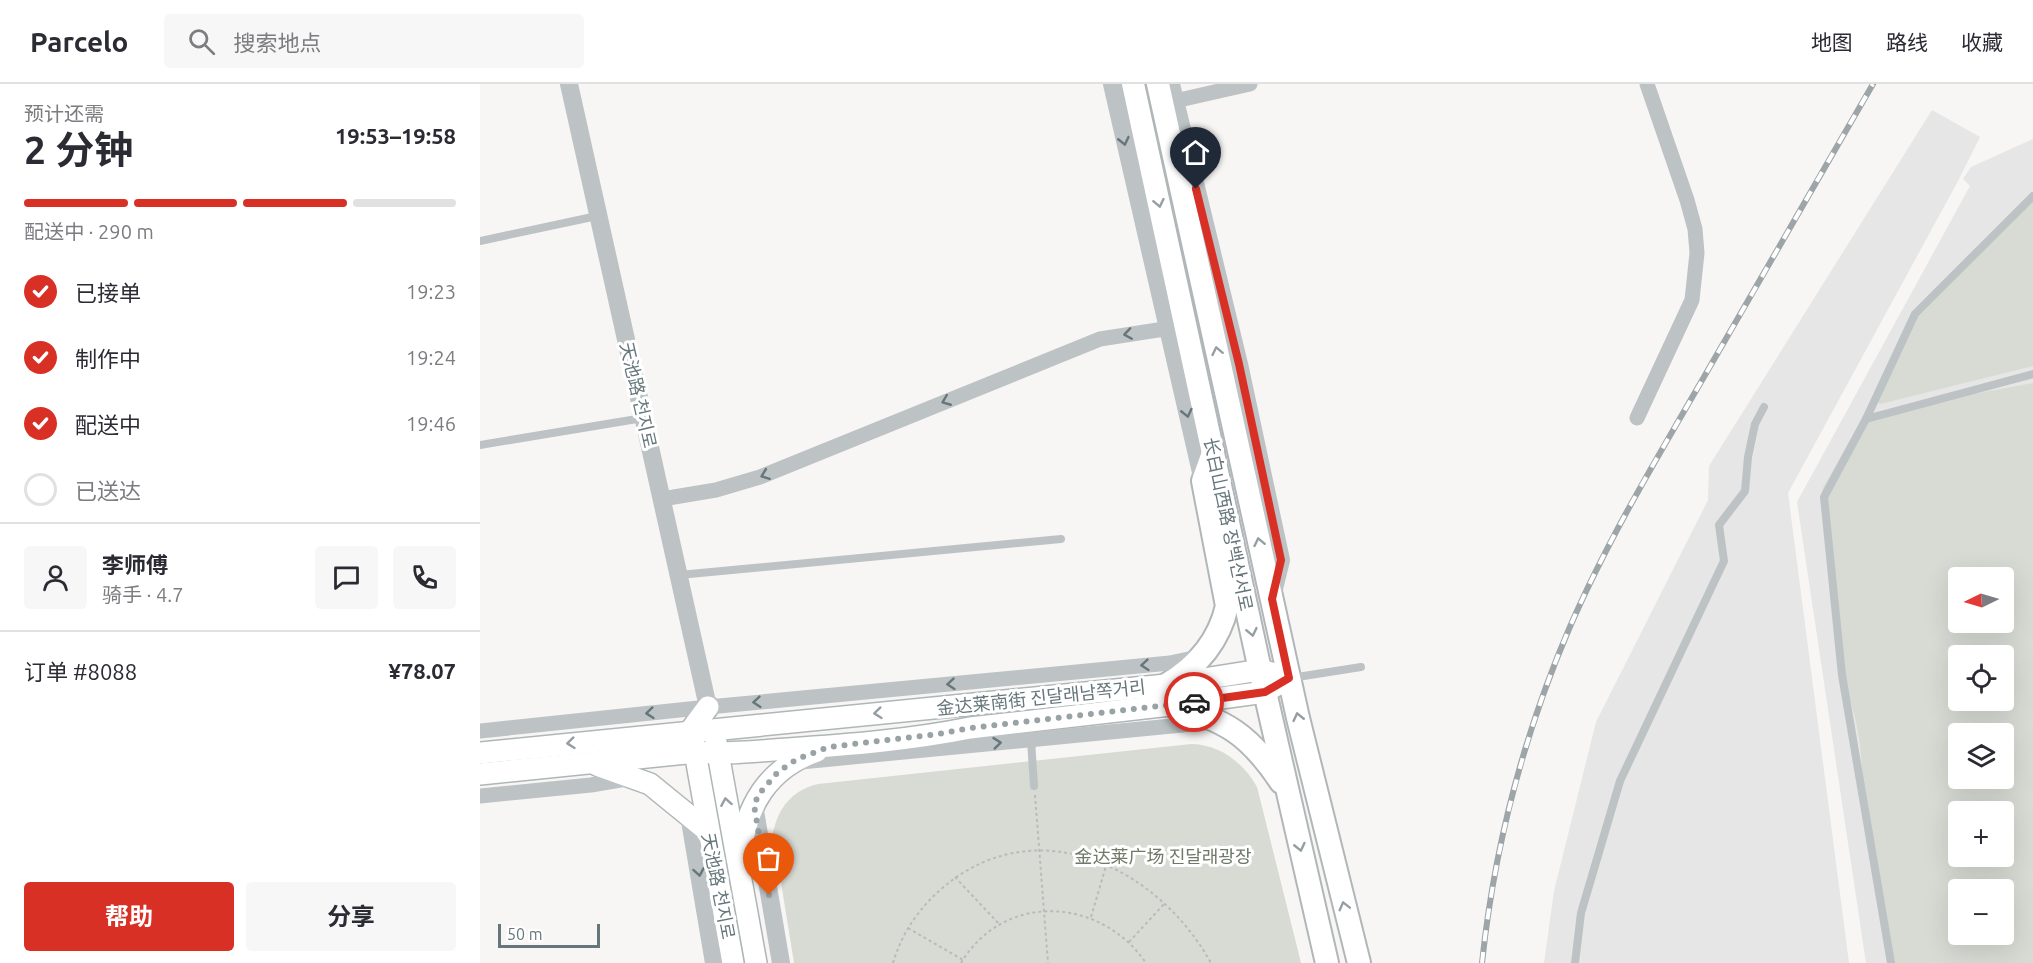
<!DOCTYPE html>
<html lang="zh">
<head>
<meta charset="utf-8">
<style>
  body { margin:0; font-family:Ubuntu,"Noto Sans SC","Noto Sans KR",sans-serif; background:#f7f7f7; color:#2b2b33; height:100vh; display:flex; flex-direction:column; font-size:22px; white-space:nowrap }
  * { box-sizing:border-box; margin:0 }
  p { font-size:20px; color:#7c7c81 }
  .icon { flex:none; width:33px; height:33px; fill:none; stroke:currentColor; stroke-width:2; stroke-linecap:round; stroke-linejoin:round }
  .map { position:relative; flex:1; overflow:hidden }
  .drawer { display:flex; flex-direction:column; background:#fff; width:480px }
  .drawer>* { flex:none }
  .needle { width:39px; rotate:265deg }
  .fabs { position:absolute; left:1468px; top:483px; display:grid; gap:12px }
  .fabs a { display:grid; place-items:center; width:66px; height:66px; border-radius:6px; background:#fff; box-shadow:0 6px 24px #0002; font-size:30px }
  .scale { position:absolute; left:18px; bottom:15px; width:102px; box-sizing:border-box; padding-left:6px; border:3px solid #66767b; border-top:0; font-size:16px; line-height:21px; white-space:nowrap; color:#66767b; -webkit-text-stroke:4px #fff; paint-order:stroke }
  .pin { position:absolute; display:grid; place-items:center; width:51px; height:51px; color:#fff; margin:-62px -26px; border-radius:50% 50% 50% 0; rotate:-45deg; box-shadow:0 0 6px #0007 }
  .pin .icon { rotate:45deg }
  .courier { position:absolute; display:grid; place-items:center; width:60px; height:60px; margin:-30px; border:4px solid #d93025; border-radius:50%; background:#fff; color:#222; box-shadow:0 2px 8px #0007 }
  .headline em { font-style:normal; font-weight:700 }
  .headline div { display:flex; flex-direction:column-reverse }
  .headline { display:flex; align-items:center; justify-content:space-between; height:102px; padding:0 24px }
  h1 { font-size:39px; font-weight:700; line-height:45px }
  .bar { display:grid; grid-template-columns:repeat(4,1fr); gap:9px 6px; align-content:center; height:72px; padding:0 24px }
  .bar i { height:8px; border-radius:4px; background:#e1e1e2 }
  .bar .on { background:#d93025 }
  .bar p { grid-column:span 4 }
  .line { display:flex; align-items:center; gap:15px; padding:0 24px; border-top:2px solid #e1e1e2 }
  .line div { flex:1 }
  .round { display:grid; place-items:center; flex:none; width:63px; height:63px; border-radius:6px; background:#f7f7f7 }
  ol { padding:0 24px; list-style:none }
  li { display:flex; align-items:center; gap:18px; height:66px }
  li p { margin-inline-start:auto }
  li .icon { padding:6px; border-radius:50%; background:#d93025; color:#fff; stroke-width:4 }
  li:last-child { color:#7c7c81 }
  li i { width:33px; height:33px; border:3px solid #e1e1e2; border-radius:50% }
  .action { display:flex; gap:12px; margin-top:auto; padding:12px 24px }
  .action a { flex:1; height:69px; border-radius:6px; background:#d93025; color:#fff; font-size:24px; font-weight:700; line-height:69px; text-align:center }
  .action a+a { background:#f7f7f7; color:#2b2b33 }
  header { display:flex; align-items:center; gap:36px; box-sizing:border-box; height:84px; padding:0 30px; background:#fff; border-bottom:2px solid #e1e1e2 }
  header strong { font-size:28px }
  nav { display:flex; gap:33px; margin-inline-start:auto; font-size:21px }
  .search { width:420px; height:54px; background:#f7f7f7; display:flex; align-items:center; gap:15px; box-sizing:border-box; padding:0 21px; border-radius:6px; color:#7c7c81; font-size:22px }
  main { display:flex; flex:1; min-height:0 }
  .map>svg:first-child { display:block }
  .built { fill:#e5e6e5; fill-rule:evenodd }
  .green { fill:#d8dbd4; fill-rule:evenodd }
  .lines { fill:none; stroke-linecap:round; stroke-linejoin:round }
  .secondary-casing { stroke:#afb6b8; stroke-width:24 }
  .primary-casing { stroke:#b1b6b8; stroke-width:26 }
  .path { stroke:#b7bbbc; stroke-width:2; stroke-dasharray:3 3; stroke-linecap:butt }
  .service { stroke:#bdc2c4; stroke-width:8 }
  .minor { stroke:#bdc2c4; stroke-width:15 }
  .tertiary { stroke:#bdc2c4; stroke-width:18 }
  .secondary { stroke:#fff; stroke-width:21 }
  .primary { stroke:#fff; stroke-width:22 }
  .rail-casing { stroke:#9da5a8; stroke-width:6 }
  .rail { stroke:#fff; stroke-width:4; stroke-dasharray:11; stroke-linecap:butt }
  .oneway { stroke:#66767b }
  .oneway2 { stroke:#949fa3 }
  .done { stroke:#99a3a5; stroke-width:6; stroke-dasharray:0 10.8 }
  .route { stroke:#d93025; stroke-width:8 }
  .labels { text-anchor:middle; dominant-baseline:central; stroke-width:6; stroke-linejoin:round; paint-order:stroke }
  .street-label { font-size:18px; fill:#66767b; stroke:#fff }
  .park-label { font-size:18px; fill:#6f7968; stroke:#fff }
</style>
</head>
<body>
<header>
<strong>Parcelo</strong>
<div class="search"><svg class="icon" aria-label="search" viewBox="0 0 24 24"><circle cx="10" cy="10" r="6"/><path d="M15 15l6 6"/></svg>搜索地点</div>
<nav><a>地图</a><a>路线</a><a>收藏</a></nav>
</header>
<main>
<section class="drawer">
<div class="headline"><div><h1>2 分钟</h1><p>预计还需</p></div><em>19:53–19:58</em></div>
<div class="bar"><i class="on"></i><i class="on"></i><i class="on"></i><i></i><p>配送中 · 290 m</p></div>
<ol>
<li><svg class="icon" aria-label="check" viewBox="0 0 24 24"><path d="M5 12l5 5 9-10"/></svg>已接单<p>19:23</p></li>
<li><svg class="icon" aria-label="check" viewBox="0 0 24 24"><path d="M5 12l5 5 9-10"/></svg>制作中<p>19:24</p></li>
<li><svg class="icon" aria-label="check" viewBox="0 0 24 24"><path d="M5 12l5 5 9-10"/></svg>配送中<p>19:46</p></li>
<li><i></i>已送达</li>
</ol>
<div class="line" style="height:108px"><a class="round"><svg class="icon" aria-label="person" viewBox="0 0 24 24"><circle cx="12" cy="8" r="4"/><path d="M4 21q1-7 8-7t8 7"/></svg></a><div><b>李师傅</b><p>骑手 · 4.7</p></div><a class="round"><svg class="icon" aria-label="chat" viewBox="0 0 24 24"><path d="M4 5h16v11H9l-5 4z"/></svg></a><a class="round"><svg class="icon" aria-label="phone" viewBox="0 0 24 24"><path d="M5 4h4l2 5-3 2q2 4 5 5l2-3 5 2v4C11 20 4 13 5 4z"/></svg></a></div>
<div class="line" style="height:78px"><div>订单 #8088</div><b>¥78.07</b></div>
<div class="action"><a>帮助</a><a>分享</a></div>
</section>
<div class="map">
<svg width="1553" height="879" viewBox="0 0 1553 879">
  <rect width="100%" height="100%" fill="#f7f6f4"/>
  <!-- built -->
  <g class="built">
    <path d="M1452 26 1500 53 1478 97 1308 409 1369 879H1064L1074 807 1116 638 1228 416 1229 382Z"/>
    <path d="M1553 55V879H1386L1317 418 1490 102 1483 95 1491 83ZM1479 494H1524V538H1479ZM1479 572H1524V616H1479ZM1479 650H1524V694H1479ZM1479 728H1524V772H1479ZM1479 806H1524V850H1479Z"/>
  </g>
  <!-- green -->
  <g class="green">
    <path d="M1553 117V282L1400 320 1393 314 1435 236Z"/>
    <path d="M1553 299V879H1413L1382 687C1381 660 1377 634 1367 608L1342 410 1343 404 1385 330ZM1479 494H1524V538H1479ZM1479 572H1524V616H1479ZM1479 650H1524V694H1479ZM1479 728H1524V772H1479ZM1479 806H1524V850H1479Z"/>
    <path d="M711 660C739 660 764 679 777 703L821 879H314L293 749C298 723 313 706 338 700Z"/>
  </g>
  <g class="lines">
    <defs>
      <g id="secondary">
        <path d="M228 623 211 646 253 879"/>
        <path d="M236 658 276 879"/>
        <path d="M0 669 686 601 780 586 795 590"/>
        <path d="M117 681 170 700 229 748"/>
        <path d="M0 690 216 668C246 671 277 667 308 665 368 661 430 656 490 644L690 621 785 608 809 594"/>
        <path d="M261 773C264 723 288 684 337 667"/>
      </g>
      <g id="primary">
        <path d="M653 0 780 586 847 879"/>
        <path d="M678 0 818 634 879 879"/>
        <path d="M686 601C717 583 739 557 747 522L723 397 733 369"/>
        <path d="M690 621C745 635 770 651 801 698"/>
      </g>
    </defs>
    <!-- secondary casing -->
    <use href="#secondary" class="secondary-casing"/>
    <!-- primary casing -->
    <use href="#primary" class="primary-casing"/>
    <!-- path -->
    <g class="path">
      <path d="M555 711 568 879"/>
      <path d="M475 793 520 841"/>
      <path d="M611 833 626 782"/>
      <path d="M428 844 483 876"/>
      <path d="M649 858 685 819"/>
      <path d="M413 879C422 848 441 821 466 801 560 725 679 785 731 879"/>
      <path d="M481 879C524 807 621 813 666 879"/>
    </g>
    <!-- service -->
    <g class="service">
      <path d="M0 157 117 132"/>
      <path d="M1386 335 1553 290"/>
      <path d="M0 361 163 334"/>
      <path d="M199 491 581 455"/>
      <path d="M811 594 881 583"/>
      <path d="M551 656 554 702"/>
      <path d="M1095 879 1101 829 1140 697 1244 477 1239 441 1265 407 1268 373 1275 340 1284 323"/>
      <path d="M1411 879 1362 591 1344 413 1386 335 1435 230 1553 112"/>
    </g>
    <!-- minor -->
    <g class="minor">
      <path d="M686 19 770 0"/>
      <path d="M1157 334 1212 216 1217 169 1215 145 1207 116 1167 0"/>
      <path d="M182 415 236 406 280 393 620 255 697 243"/>
      <path d="M0 647 228 623 690 579 722 572"/>
      <path d="M321 678 733 638"/>
      <path d="M0 712 111 701 152 694"/>
    </g>
    <!-- tertiary -->
    <g class="tertiary">
      <path d="M89 0 228 623"/>
      <path d="M632 0 723 397"/>
      <path d="M691 0 759 280 801 476 792 513"/>
      <path d="M274 721 301 879"/>
      <path d="M209 731 234 879"/>
    </g>
    <!-- secondary -->
    <use href="#secondary" class="secondary"/>
    <!-- primary -->
    <use href="#primary" class="primary"/>
    <defs>
      <path id="rail" d="M1002 879C1014 765 1044 650 1089 545 1129 452 1182 366 1232 279 1286 186 1339 93 1393 0"/>
    </defs>
    <!-- rail casing -->
    <use href="#rail" class="rail-casing"/>
    <!-- rail -->
    <use href="#rail" class="rail"/>
  </g>
  <!-- one-way arrows -->
  <defs><path id="oneway-chevron" d="M-2-3.5L2.5 0L-2 3.5" fill="none" stroke-width="1.6" stroke-linecap="round" stroke-linejoin="round" transform="scale(1.5)"/></defs>
  <g class="oneway">
    <use href="#oneway-chevron" transform="translate(644 57) rotate(77)"/>
    <use href="#oneway-chevron" transform="translate(648 250) rotate(171)"/>
    <use href="#oneway-chevron" transform="translate(466 317) rotate(158)"/>
    <use href="#oneway-chevron" transform="translate(707 329) rotate(77)"/>
    <use href="#oneway-chevron" transform="translate(285 391) rotate(159)"/>
    <use href="#oneway-chevron" transform="translate(665 581) rotate(175)"/>
    <use href="#oneway-chevron" transform="translate(471 600) rotate(175)"/>
    <use href="#oneway-chevron" transform="translate(277 618) rotate(175)"/>
    <use href="#oneway-chevron" transform="translate(170 629) rotate(174)"/>
    <use href="#oneway-chevron" transform="translate(517 659) rotate(-6)"/>
    <use href="#oneway-chevron" transform="translate(219 788) rotate(80)"/>
  </g>
  <g class="oneway2">
    <use href="#oneway-chevron" transform="translate(679 119) rotate(78)"/>
    <use href="#oneway-chevron" transform="translate(737 267) rotate(-102)"/>
    <use href="#oneway-chevron" transform="translate(779 458) rotate(-102)"/>
    <use href="#oneway-chevron" transform="translate(772 548) rotate(78)"/>
    <use href="#oneway-chevron" transform="translate(398 629) rotate(174)"/>
    <use href="#oneway-chevron" transform="translate(818 633) rotate(-103)"/>
    <use href="#oneway-chevron" transform="translate(91 659) rotate(174)"/>
    <use href="#oneway-chevron" transform="translate(246 718) rotate(-100)"/>
    <use href="#oneway-chevron" transform="translate(820 763) rotate(77)"/>
    <use href="#oneway-chevron" transform="translate(864 822) rotate(-104)"/>
  </g>
  <g class="lines">
    <!-- done -->
    <path class="done" d="M289 811 274 721 279 710 298 688 317 675 349 663 458 650 490 644 714 618"/>
    <!-- route -->
    <path class="route" d="M714 618 785 608 809 594 792 515 801 476 759 280 716 105"/>
  </g>
  <g class="labels">
    <!-- street labels -->
    <g class="street-label">
      <text transform="translate(159 311) rotate(77)">天池路 천지로</text>
      <text transform="translate(749 440) rotate(78)">长白山西路 장백산서로</text>
      <text transform="translate(561 613) rotate(-6)">金达莱南街 진달래남쪽거리</text>
      <text transform="translate(239 802) rotate(79)">天池路 천지로</text>
    </g>
    <!-- park labels -->
    <g class="park-label">
      <text x="683" y="772">金达莱广场 진달래광장</text>
    </g>
  </g>
</svg>
<div class="fabs">
<a><svg class="needle" viewBox="-14 -14 28 28"><path d="M0-13l5 13h-10z" fill="#e53935"/><path d="M0 13l5-13h-10z" fill="#7c7c81"/></svg></a>
<a><svg class="icon" aria-label="locate" viewBox="0 0 24 24"><circle cx="12" cy="12" r="6"/><path d="M12 2v4M12 18v4M2 12h4M18 12h4"/></svg></a>
<a><svg class="icon" aria-label="layers" viewBox="0 0 24 24"><path d="M12 4l9 5-9 5-9-5zM3 14l9 5 9-5"/></svg></a>
<a>+</a>
<a>−</a>
</div>
<div class="scale">50 m</div>
<div class="pin" style="left:289px;top:811px;background:#ea580c"><svg class="icon" aria-label="bag" viewBox="0 0 24 24"><path d="M5 8h14l-1 12H6zM9 8a3 3 0 0 1 6 0"/></svg></div>
<div class="pin" style="left:716px;top:105px;background:#1f2937"><svg class="icon" aria-label="home" viewBox="0 0 24 24"><path d="M3 11l9-7 9 7M6 9v11h12V9"/></svg></div>
<div class="courier" style="left:714px;top:618px"><svg class="icon" aria-label="car" viewBox="0 0 24 24"><path d="M5 17H2v-5l4-1 3-4h7l3 4 3 1v5h-3M9 17h6M6 11h13"/><circle cx="7" cy="17" r="2"/><circle cx="17" cy="17" r="2"/></svg></div>
</div>
</main>
</body>
</html>
